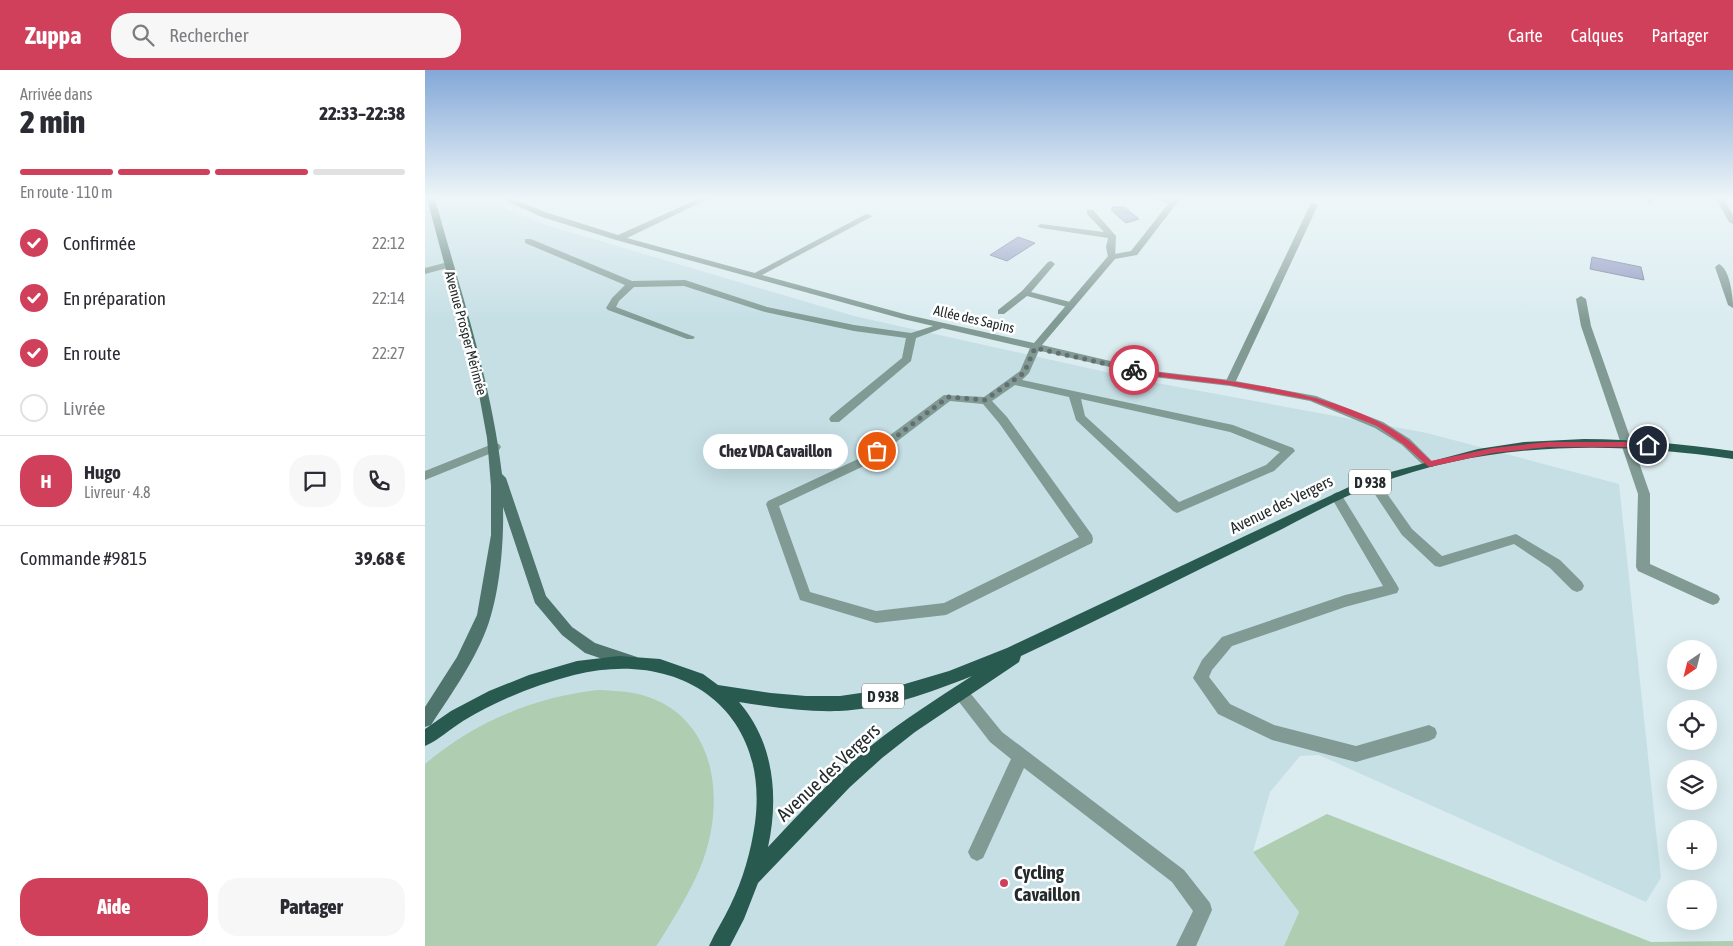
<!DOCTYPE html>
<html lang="fr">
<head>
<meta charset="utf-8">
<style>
  body { margin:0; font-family:"Asap Condensed",sans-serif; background:#f7f7f7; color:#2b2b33; height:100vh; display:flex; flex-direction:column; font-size:19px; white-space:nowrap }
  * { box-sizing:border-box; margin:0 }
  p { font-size:16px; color:#7c7c81 }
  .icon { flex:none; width:28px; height:28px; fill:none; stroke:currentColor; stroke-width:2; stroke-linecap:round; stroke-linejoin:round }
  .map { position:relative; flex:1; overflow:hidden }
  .panel { display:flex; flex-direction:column; background:#fff; width:425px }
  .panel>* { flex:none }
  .needle { width:32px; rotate:215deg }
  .controls { position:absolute; left:1242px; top:570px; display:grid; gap:10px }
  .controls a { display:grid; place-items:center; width:50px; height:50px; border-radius:50%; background:#fff; box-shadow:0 5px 20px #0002; font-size:25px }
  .pin { position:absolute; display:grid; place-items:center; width:42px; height:42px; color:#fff; margin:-21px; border:2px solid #fff; border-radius:50%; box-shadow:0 1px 5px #0007 }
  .courier { position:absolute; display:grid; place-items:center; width:50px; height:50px; margin:-25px; border:4px solid #d0405b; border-radius:50%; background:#fff; color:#222; box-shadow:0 1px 6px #0007 }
  .bubble { position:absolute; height:35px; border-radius:18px; background:#fff; box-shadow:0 5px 20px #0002; font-size:16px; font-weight:800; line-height:35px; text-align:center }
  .head em { font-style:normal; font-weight:800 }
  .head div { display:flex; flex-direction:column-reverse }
  .head { display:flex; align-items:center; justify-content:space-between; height:85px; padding:0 20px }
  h1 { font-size:32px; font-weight:800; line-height:38px }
  .bar { display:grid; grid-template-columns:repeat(4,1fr); gap:8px 5px; align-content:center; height:60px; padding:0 20px }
  .bar i { height:6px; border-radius:4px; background:#e1e1e2 }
  .bar .current { background:#d0405b }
  .bar p { grid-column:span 4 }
  .line { display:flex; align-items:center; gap:12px; padding:0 20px; border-top:1px solid #e1e1e2 }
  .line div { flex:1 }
  .round { display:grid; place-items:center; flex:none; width:52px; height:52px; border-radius:20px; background:#f7f7f7 }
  ol { padding:0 20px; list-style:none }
  li { display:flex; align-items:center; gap:15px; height:55px }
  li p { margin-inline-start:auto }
  li .icon { padding:5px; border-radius:50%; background:#d0405b; color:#fff; stroke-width:4 }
  li:last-child { color:#7c7c81 }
  li i { width:28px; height:28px; border:2px solid #e1e1e2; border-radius:50% }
  .button { display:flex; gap:10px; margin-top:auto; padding:10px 20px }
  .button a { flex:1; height:58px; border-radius:20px; background:#d0405b; color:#fff; font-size:20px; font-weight:800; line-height:58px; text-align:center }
  .button a+a { background:#f7f7f7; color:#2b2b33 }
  header { display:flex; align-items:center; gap:30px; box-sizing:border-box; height:70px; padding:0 25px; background:#d0405b; color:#fff }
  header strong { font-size:24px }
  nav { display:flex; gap:28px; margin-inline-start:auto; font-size:18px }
  .search { width:350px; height:45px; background:#f7f7f7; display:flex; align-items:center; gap:12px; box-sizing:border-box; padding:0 18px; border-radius:20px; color:#7c7c81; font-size:19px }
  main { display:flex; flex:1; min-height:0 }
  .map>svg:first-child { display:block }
  .built { fill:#c5dfe5 }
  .green { fill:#aecdb1 }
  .water { fill:#8d95c1; stroke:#6e7594 }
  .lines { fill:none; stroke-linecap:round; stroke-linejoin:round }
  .service { fill:#819a94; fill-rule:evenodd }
  .minor { fill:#819a94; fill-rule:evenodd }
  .secondary { fill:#4e746c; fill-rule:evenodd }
  .primary { fill:#285a50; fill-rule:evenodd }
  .route { fill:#d0405b }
  .done { stroke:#646f71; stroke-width:5; stroke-dasharray:0 9 }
  .poi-dot { fill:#d0405b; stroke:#fff; stroke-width:2 }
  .labels { text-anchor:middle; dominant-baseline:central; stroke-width:5; stroke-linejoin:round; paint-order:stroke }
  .far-street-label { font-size:14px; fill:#242b2c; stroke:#fff }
  .shield { fill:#fff; stroke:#666b6b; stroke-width:1 }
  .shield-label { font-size:15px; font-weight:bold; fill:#242b2c }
  .street-label { font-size:16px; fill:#242b2c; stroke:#fff }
  .near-street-label { font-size:19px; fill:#242b2c; stroke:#fff }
  .near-poi-label { font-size:19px; font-weight:bold; fill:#242b2c; stroke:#fff; text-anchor:start }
</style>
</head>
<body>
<header>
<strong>Zuppa</strong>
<div class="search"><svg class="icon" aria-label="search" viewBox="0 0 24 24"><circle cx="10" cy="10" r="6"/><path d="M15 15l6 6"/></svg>Rechercher</div>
<nav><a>Carte</a><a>Calques</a><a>Partager</a></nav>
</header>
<main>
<section class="panel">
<div class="head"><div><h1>2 min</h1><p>Arrivée dans</p></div><em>22:33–22:38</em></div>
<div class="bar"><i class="current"></i><i class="current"></i><i class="current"></i><i></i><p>En route · 110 m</p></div>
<ol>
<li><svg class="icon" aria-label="check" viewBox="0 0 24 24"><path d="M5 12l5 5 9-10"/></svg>Confirmée<p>22:12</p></li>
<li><svg class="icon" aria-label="check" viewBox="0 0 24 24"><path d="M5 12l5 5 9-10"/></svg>En préparation<p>22:14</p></li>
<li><svg class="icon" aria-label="check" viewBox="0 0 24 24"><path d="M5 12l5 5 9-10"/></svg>En route<p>22:27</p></li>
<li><i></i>Livrée</li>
</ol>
<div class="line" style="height:90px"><b class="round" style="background:#d0405b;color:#fff">H</b><div><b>Hugo</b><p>Livreur · 4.8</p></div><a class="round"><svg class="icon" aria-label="chat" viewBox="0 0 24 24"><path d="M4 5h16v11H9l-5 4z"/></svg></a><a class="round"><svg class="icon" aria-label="phone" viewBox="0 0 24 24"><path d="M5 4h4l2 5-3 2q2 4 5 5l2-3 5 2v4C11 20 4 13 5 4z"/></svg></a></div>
<div class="line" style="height:65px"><div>Commande #9815</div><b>39.68 €</b></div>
<div class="button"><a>Aide</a><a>Partager</a></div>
</section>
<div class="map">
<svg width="1308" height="876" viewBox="0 0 1308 876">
  <rect width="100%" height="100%" fill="#daecf0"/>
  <!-- built -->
  <path class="built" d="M47 129H57L118 154 429 246 721 311 1002 363 1194 414 1236 808 1221 832 894 685 875 686 845 722 828 782 874 842 859 876H0V140Z"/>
  <!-- green -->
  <g class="green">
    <path d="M173 620C191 621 209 621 226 628 295 654 300 739 275 798 264 824 249 848 234 872L231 876H0V694C50 652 109 627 173 620Z"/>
    <path d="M902 744 1226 872 1308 871V876H859L874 842 828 782Z"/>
  </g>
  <!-- water -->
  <g class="water">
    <path d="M688 137H699L714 149 701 153 686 140Z"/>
    <path d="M593 167 610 173 582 191 565 185Z"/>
    <path d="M1167 187 1216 197 1219 210 1165 199Z"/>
  </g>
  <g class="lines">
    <!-- service -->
    <g class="service">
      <path d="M729 129H741L752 133 748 135Z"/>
      <path d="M1219 129H1227L1228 131 1224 133Z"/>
      <path d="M1291 129H1299L1308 145V154L1304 152Z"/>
      <path d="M886 133 893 135 810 313 809 315H801L800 313Z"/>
      <path d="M662 140H668L691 166 690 189 683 187 681 177 683 168 616 158 612 156 616 154 679 162 662 144Z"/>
      <path d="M441 144 448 146 333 207H327L326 205Z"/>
      <path d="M100 169H106L207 211 260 210 342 237 429 255 486 263 518 253 523 256 491 268 486 291 414 352H406L404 349 406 346 477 288 481 268 429 261 340 242 259 216 209 217 194 231 191 237 270 267 268 269H262L183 240 181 238 187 228 200 215 100 173Z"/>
      <path d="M626 191 630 194 606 222 649 233V237L646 238 602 226 579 244H573V240L597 221 623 192Z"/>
      <path d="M23 192 26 193V197L0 204V198Z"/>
      <path d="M1294 194C1305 199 1308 227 1308 238L1303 235 1290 197Z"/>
      <path d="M1156 226 1161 229 1166 256 1225 424V494L1293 525 1295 529 1293 533 1288 535 1283 533 1213 501 1211 497 1213 424 1156 256 1151 229Z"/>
      <path d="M610 275 615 278 604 303 597 310 808 355 868 378 870 381 849 401 752 443 748 441 651 350 644 327 590 315 567 331 582 347 667 465 668 469 667 473 521 545 451 553 375 530 341 434 343 431 433 389 519 325 559 327 595 301 605 278ZM656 329 805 362 855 382 841 395 754 432 660 346ZM525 331 558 334 574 353 654 467 519 533 451 541 385 522 354 436 441 395Z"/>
      <path d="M70 373 74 374 76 377 74 380 0 410V401Z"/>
      <path d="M947 407 951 408 987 459 1017 486 1091 464 1135 490 1157 512 1159 516 1157 520 1152 522 1147 520 1125 498 1089 474 1015 497 1010 496 977 465 941 411Z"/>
      <path d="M912 422 916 424 972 515 974 519 972 523 920 537 807 576 787 600 784 607 805 634 849 655 931 676 1004 655 1010 658 1012 663 1010 668 1004 671 931 692 847 670 793 644 768 608 777 590 797 567 920 525 958 516 906 427 908 424Z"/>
      <path d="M536 616 541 618 577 662 759 800 785 833 787 840 771 876H751L768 841 747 812 599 698 558 788 552 791 546 788 543 782 586 689 565 672 531 628 528 623 531 618Z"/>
    </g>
    <!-- minor -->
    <path class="minor" d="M77 129H87L123 143 193 165 273 129H283L202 168 483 245 609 273 684 185 706 181 747 129H755L712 185 690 189 617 275 728 301 805 310 891 326 958 352 985 369 1010 394 1008 397H1000L977 375 950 358 885 331 805 316 728 307 478 249 191 170 117 147Z"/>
    <!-- secondary -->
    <path class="secondary" d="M2 129H10C35 220 66 310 77 404L81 408 121 526 147 557 170 573 212 587 214 592 212 597 207 599 160 583 137 565 110 533 78 437C79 472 75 519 64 552 52 588 27 623 6 655L0 657V637L32 587 52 545 66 465V416L62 368 53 319Z"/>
    <!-- primary -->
    <path class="primary" d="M1159 369C1209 369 1258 374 1308 381V389C1189 371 1067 371 952 414 913 428 876 450 839 468 758 507 678 548 596 586L594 592 490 662 457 688 425 717 333 813 319 849 305 876H284C290 862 299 849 305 836 318 810 326 781 330 753 345 639 255 578 149 605 110 615 73 630 38 651 25 659 14 670 0 676V659L26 641 64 621 104 605 152 591 194 586 235 589 278 604 293 615 346 623 381 626H415L463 619 524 601 582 578 943 408 1053 379 1099 372ZM547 606C513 628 478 650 447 675 409 706 376 742 343 777 354 727 349 672 314 632 347 637 380 642 414 641 459 639 505 623 547 606Z"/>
  </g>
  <!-- sky -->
  <linearGradient id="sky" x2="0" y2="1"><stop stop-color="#83a8d8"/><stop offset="0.51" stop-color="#eef6f8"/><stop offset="1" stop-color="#eef6f8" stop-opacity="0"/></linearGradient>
  <rect width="1308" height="251" fill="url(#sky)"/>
  <!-- route -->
  <path class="route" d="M709 298C740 305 772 306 804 311 861 319 937 334 983 370 991 376 998 384 1006 391L1068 378 1123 372H1223L1227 375 1223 377H1123L1068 383 1004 397 978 374 952 356 886 330 804 315 728 306 707 301 706 300Z"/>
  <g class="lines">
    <!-- done -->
    <path class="done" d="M452 381 523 327 560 330 599 303 610 278 709 300"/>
  </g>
  <!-- markers -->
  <circle class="poi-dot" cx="579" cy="813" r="5"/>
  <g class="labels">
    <!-- far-street labels -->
    <g class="far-street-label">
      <text transform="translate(549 249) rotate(13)">Allée des Sapins</text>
      <text transform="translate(41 263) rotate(75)">Avenue Prosper Mérimée</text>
    </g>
    <!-- shield labels -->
    <g class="shield">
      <rect x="924" y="399.5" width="42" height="25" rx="4"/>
      <rect x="437" y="613.5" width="42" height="25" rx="4"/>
    </g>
    <g class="shield-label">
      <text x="945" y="412">D 938</text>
      <text x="458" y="626">D 938</text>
    </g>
    <!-- street labels -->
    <g class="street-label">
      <text transform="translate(856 434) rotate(-26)">Avenue des Vergers</text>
    </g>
    <!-- near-street labels -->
    <g class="near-street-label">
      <text transform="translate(403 702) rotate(-43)">Avenue des Vergers</text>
    </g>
    <!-- near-poi labels -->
    <g class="near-poi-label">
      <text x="589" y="802">Cycling<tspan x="589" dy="22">Cavaillon</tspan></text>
    </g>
  </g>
</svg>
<div class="controls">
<a><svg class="needle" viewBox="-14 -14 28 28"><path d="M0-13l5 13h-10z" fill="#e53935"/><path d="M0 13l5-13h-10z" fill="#7c7c81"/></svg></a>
<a><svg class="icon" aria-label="locate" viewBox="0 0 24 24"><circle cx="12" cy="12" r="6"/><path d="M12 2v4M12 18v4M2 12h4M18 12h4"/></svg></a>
<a><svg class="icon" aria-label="layers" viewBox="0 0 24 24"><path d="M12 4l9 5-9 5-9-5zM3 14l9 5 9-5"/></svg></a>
<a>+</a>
<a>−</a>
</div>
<div class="pin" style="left:452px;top:381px;background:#ea580c"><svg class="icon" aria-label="bag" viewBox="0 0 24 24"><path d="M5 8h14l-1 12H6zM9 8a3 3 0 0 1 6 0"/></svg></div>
<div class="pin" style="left:1223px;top:375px;background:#1f2937"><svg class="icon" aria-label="home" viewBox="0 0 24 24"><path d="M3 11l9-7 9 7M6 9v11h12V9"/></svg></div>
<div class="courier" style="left:709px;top:300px"><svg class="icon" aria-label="bike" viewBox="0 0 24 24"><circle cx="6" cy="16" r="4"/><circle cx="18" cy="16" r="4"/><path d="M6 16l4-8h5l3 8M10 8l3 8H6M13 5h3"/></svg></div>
<div class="bubble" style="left:278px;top:364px;width:145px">Chez VDA Cavaillon</div>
</div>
</main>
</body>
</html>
